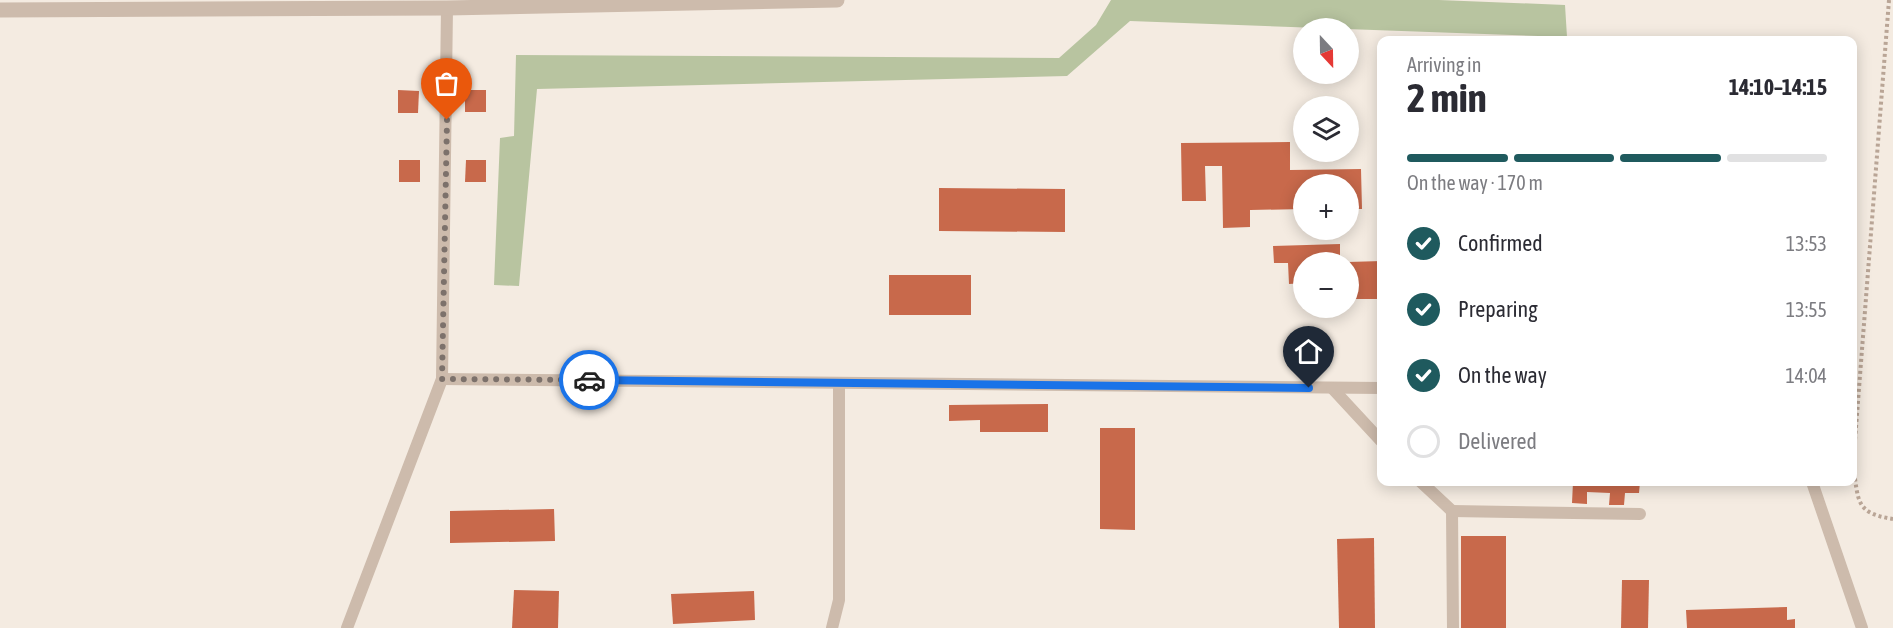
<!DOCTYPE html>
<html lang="en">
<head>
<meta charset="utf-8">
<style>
  body { margin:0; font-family:"Asap Condensed",sans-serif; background:#f2f2f3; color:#2b2b33; height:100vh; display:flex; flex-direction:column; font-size:22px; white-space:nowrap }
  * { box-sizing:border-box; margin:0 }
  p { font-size:20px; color:#7c7c81 }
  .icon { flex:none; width:33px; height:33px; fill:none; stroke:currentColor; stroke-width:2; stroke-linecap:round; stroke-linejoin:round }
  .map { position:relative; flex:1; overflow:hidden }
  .panel { position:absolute; left:1377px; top:36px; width:480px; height:450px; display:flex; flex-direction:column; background:#fff; border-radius:12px; box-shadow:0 3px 15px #0003 }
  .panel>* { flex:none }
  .needle { width:39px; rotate:158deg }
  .buttons { position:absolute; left:1293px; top:18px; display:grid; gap:12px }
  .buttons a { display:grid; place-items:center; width:66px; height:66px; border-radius:50%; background:#fff; box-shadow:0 3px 15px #0003; font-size:30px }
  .pin { position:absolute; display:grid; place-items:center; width:51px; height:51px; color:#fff; margin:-62px -26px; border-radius:50% 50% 50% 0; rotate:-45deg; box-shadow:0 0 6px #0007 }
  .pin .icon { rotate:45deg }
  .courier { position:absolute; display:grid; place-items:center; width:60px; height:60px; margin:-30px; border:4px solid #1a73e8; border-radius:50%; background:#fff; color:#222; box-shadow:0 2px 8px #0007 }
  .head em { font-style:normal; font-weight:700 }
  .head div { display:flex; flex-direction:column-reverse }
  .head { display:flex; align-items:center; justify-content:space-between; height:102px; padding:0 30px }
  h1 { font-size:39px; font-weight:700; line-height:45px }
  .bar { display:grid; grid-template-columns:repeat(4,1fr); gap:9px 6px; align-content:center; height:72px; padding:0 30px }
  .bar i { height:8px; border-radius:4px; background:#e1e1e2 }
  .bar .on { background:#1f5a5e }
  .bar p { grid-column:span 4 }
  ol { padding:0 30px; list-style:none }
  li { display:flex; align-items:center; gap:18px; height:66px }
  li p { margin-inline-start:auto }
  li .icon { padding:6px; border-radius:50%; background:#1f5a5e; color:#fff; stroke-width:4 }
  li:last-child { color:#7c7c81 }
  li i { width:33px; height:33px; border:3px solid #e1e1e2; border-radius:50% }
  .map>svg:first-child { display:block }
  .green { fill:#b8c4a0 }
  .building { fill:#c8694b }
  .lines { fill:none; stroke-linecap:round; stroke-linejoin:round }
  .path { stroke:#b9a596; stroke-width:4; stroke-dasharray:3 3; stroke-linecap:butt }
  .service { stroke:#cdbbac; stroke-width:12 }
  .minor { stroke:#cdbbac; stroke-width:15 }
  .done { stroke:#7c716b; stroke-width:6; stroke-dasharray:0 10.8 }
  .route { stroke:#1a73e8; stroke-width:8 }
</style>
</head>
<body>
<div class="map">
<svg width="1893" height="628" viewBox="0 0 1893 628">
  <rect width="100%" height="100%" fill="#f4ebe1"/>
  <!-- green -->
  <path class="green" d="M1111 0H1439L1565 5 1567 37 1130 21 1067 76 537 89 519 286 494 285 500 138 514 136 516 55 1059 58 1096 25Z"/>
  <!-- building -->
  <g class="building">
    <path d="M398 90 419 91 418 113H398Z"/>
    <rect x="465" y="90" width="21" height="22"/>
    <path d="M1290 142V170L1361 169 1362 209H1348V184H1304V209L1250 210V227L1223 228 1222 166H1205L1206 201H1182L1181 143Z"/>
    <rect x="399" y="160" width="21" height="22"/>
    <path d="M466 160H486V182H465Z"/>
    <path d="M939 188 1065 189V232L939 231Z"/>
    <path d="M1340 244V262H1304V283L1289 284 1288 263H1274L1273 246Z"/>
    <path d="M1382 261V299H1348V262Z"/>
    <rect x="889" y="275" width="82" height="40"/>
    <path d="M1048 404V432H980V420L949 421V405Z"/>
    <path d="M1100 428H1135V530L1100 529Z"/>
    <path d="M1573 482H1640L1639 493H1625L1624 505H1609L1610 493 1587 492V504L1572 503Z"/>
    <path d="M554 509 555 541 450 543V511Z"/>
    <rect x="1461" y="536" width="45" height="92"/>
    <path d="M1374 538 1375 628H1339L1337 539Z"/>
    <path d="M1622 580H1649L1648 628H1621Z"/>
    <path d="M514 590 559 591 558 628H512Z"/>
    <path d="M754 591 755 620 673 624 671 594Z"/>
    <path d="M1787 607V620L1795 619V628H1687L1686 610Z"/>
  </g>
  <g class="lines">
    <!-- path -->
    <path class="path" d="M1889 0 1853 466C1859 500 1854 513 1893 519"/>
    <!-- service -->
    <g class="service">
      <path d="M442 379 1382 388"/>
      <path d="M1332 388 1382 442"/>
      <path d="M1421 482 1452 511 1453 628"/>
      <path d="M1812 482 1862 628"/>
      <path d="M1452 511 1640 514"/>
      <path d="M347 628 442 379 447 8"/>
      <path d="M832 628 839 600V383"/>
    </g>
    <!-- minor -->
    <path class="minor" d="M0 10 447 8 837 0"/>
  </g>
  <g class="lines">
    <!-- done -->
    <path class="done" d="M447 120 442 379 589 380"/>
    <!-- route -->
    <path class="route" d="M589 380 1309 388"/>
  </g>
</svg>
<div class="buttons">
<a><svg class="needle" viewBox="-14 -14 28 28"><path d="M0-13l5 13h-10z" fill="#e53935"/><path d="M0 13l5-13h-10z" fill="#7c7c81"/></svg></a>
<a><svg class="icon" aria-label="layers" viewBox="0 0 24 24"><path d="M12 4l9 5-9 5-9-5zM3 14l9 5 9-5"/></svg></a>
<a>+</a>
<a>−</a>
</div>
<div class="pin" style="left:447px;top:120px;background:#ea580c"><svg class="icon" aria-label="bag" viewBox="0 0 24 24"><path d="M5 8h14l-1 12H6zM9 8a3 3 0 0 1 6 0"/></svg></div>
<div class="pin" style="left:1309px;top:388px;background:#1f2937"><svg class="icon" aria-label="home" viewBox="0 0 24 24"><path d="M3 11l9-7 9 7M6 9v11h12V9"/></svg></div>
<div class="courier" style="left:589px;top:380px"><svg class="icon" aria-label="car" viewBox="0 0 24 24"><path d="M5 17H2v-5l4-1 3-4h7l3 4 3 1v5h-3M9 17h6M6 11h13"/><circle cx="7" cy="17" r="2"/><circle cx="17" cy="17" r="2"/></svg></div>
<section class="panel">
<div class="head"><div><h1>2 min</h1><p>Arriving in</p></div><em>14:10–14:15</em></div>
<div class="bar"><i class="on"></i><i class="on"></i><i class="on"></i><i></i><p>On the way · 170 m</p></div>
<ol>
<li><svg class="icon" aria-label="check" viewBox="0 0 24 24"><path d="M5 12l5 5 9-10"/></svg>Confirmed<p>13:53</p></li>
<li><svg class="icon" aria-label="check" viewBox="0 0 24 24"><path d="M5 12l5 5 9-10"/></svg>Preparing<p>13:55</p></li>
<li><svg class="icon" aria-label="check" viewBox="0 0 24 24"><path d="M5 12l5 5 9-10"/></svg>On the way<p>14:04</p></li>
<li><i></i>Delivered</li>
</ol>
</section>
</div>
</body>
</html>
